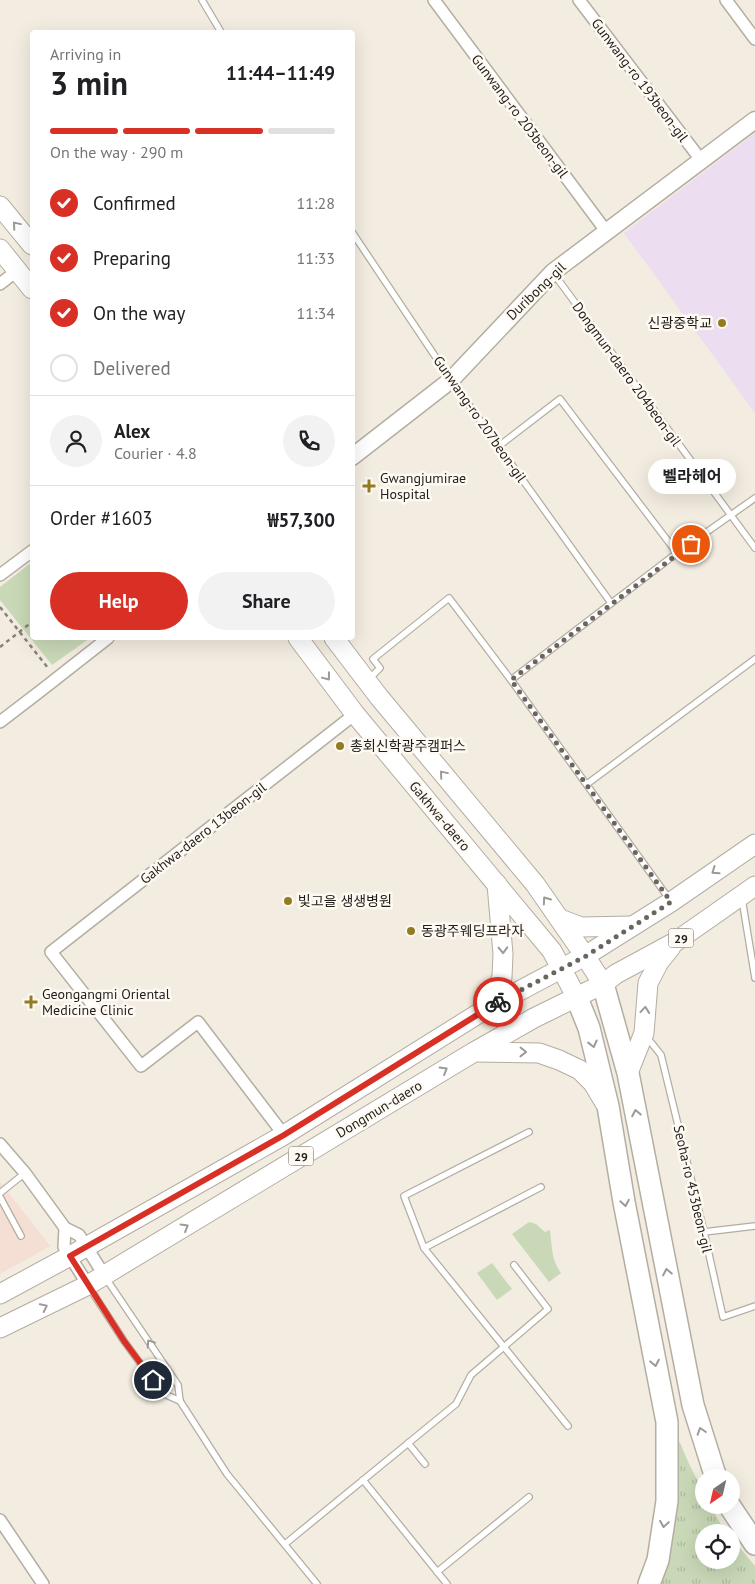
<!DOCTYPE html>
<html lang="en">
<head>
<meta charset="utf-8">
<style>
  body { margin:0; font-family:"PT Sans","Noto Sans KR",sans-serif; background:#f2f2f2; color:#202124; height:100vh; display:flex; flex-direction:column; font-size:19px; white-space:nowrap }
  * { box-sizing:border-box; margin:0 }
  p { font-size:16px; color:#757577 }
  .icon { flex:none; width:28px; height:28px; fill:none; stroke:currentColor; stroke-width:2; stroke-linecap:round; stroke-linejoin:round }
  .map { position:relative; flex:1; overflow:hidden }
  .panel { position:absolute; left:30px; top:30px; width:325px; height:610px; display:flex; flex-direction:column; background:#fff; border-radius:5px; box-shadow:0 5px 20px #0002 }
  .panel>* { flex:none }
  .needle { width:32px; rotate:214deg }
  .tools { position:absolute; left:695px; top:1469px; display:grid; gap:10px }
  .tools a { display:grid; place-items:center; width:45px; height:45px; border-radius:50%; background:#fff; box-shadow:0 5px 20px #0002; font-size:25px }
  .pin { position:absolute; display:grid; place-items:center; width:42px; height:42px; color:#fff; margin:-21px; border:2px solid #fff; border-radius:50%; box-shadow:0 1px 5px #0007 }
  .courier { position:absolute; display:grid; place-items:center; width:50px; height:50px; margin:-25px; border:4px solid #d93025; border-radius:50%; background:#fff; color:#222; box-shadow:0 1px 6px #0007 }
  .bubble { position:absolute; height:35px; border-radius:18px; background:#fff; box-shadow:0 5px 20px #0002; font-size:16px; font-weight:700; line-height:35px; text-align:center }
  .overview em { font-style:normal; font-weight:700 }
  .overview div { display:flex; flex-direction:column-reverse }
  .overview { display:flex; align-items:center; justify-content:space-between; height:85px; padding:0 20px }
  h1 { font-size:32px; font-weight:700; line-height:38px }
  .bar { display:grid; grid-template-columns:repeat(4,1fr); gap:8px 5px; align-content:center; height:60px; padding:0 20px }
  .bar i { height:6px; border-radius:4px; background:#e0e0e0 }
  .bar .selected { background:#d93025 }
  .bar p { grid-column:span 4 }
  .line { display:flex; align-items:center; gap:12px; padding:0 20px; border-top:1px solid #e0e0e0 }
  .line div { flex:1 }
  .round { display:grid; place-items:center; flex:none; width:52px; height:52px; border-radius:26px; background:#f2f2f2 }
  ol { padding:0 20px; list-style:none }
  li { display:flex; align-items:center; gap:15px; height:55px }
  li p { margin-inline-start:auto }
  li .icon { padding:5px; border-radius:50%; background:#d93025; color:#fff; stroke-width:4 }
  li:last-child { color:#757577 }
  li i { width:28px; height:28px; border:2px solid #e0e0e0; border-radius:50% }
  .button { display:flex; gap:10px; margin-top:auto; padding:10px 20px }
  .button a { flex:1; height:58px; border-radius:30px; background:#d93025; color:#fff; font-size:20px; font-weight:700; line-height:58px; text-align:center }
  .button a+a { background:#f2f2f2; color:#202124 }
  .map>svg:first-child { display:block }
  .commercial { fill:#f5ded3 }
  .education { fill:#ecddf1 }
  .grass { fill:url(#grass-tufts) }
  .park { fill:#c9d9b7 }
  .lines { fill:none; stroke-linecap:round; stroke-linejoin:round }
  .lane-casing { stroke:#b4ada2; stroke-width:8 }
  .street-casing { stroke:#b4ada2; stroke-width:14 }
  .secondary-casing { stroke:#b4ada2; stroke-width:19 }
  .primary-casing { stroke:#b4ada2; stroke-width:21 }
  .highway-casing { stroke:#b4ada2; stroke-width:24 }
  .path { stroke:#87827a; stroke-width:2.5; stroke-dasharray:4 4; stroke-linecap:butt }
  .lane { stroke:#fff; stroke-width:5.5 }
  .street { stroke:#fff; stroke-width:11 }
  .secondary { stroke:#fff; stroke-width:16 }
  .primary { stroke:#fff; stroke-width:19 }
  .highway { stroke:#fff; stroke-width:21 }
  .oneway { stroke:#9b9a98 }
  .done { stroke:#6a665f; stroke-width:5; stroke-dasharray:0 9 }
  .route { stroke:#d93025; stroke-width:6 }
  .poi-dot { fill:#927c22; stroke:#fefaf3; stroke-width:2 }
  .labels { text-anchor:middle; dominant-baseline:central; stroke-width:5; stroke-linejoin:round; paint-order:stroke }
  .shield { fill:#fefaf3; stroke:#63605b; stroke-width:1 }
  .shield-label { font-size:12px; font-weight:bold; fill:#211e1a }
  .street-label { font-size:14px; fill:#211e1a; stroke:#fefaf3 }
  .poi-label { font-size:14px; fill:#211e1a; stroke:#fefaf3; text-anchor:start }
</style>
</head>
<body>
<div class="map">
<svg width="755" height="1584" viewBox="0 0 755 1584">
  <defs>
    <pattern id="grass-tufts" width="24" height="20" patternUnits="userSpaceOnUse" patternTransform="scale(1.25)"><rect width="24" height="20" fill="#c9d9b7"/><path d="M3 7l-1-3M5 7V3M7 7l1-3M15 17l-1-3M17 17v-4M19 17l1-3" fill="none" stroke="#acba9d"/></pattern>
  </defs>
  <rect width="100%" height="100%" fill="#f3ece0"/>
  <!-- commercial -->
  <path class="commercial" d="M0 1182 50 1246 0 1274Z"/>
  <!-- education -->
  <path class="education" d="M755 133V413L624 233Z"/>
  <!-- grass -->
  <path class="grass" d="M676 1434 690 1466 704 1493V1505H710L720 1523 728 1532H704V1560H731V1537L755 1566V1584H656Z"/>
  <!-- park -->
  <g class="park">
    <path d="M32 562V638H90L52 665 0 600V587Z"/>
    <path d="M529 1222 536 1224 545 1232 550 1230C552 1245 551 1260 561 1273L549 1282 512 1234Z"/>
    <path d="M492 1263 512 1289 497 1300 477 1273Z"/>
  </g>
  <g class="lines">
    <defs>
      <g id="lane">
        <path d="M202 0 221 32"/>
        <path d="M352 232 451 380 611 603"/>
        <path d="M554 274 755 548"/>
        <path d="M499 446 560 399 677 553"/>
        <path d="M369 679 380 668 373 659 449 598 511 680 670 900"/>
        <path d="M511 680 677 553 755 498"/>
        <path d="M587 784 755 659"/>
        <path d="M742 899 755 978"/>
        <path d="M646 1036 661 1055 704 1232 723 1317 755 1306"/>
        <path d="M529 1132 404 1196 424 1248 568 1426"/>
        <path d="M0 1193 25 1173"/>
        <path d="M0 1197 21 1236"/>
        <path d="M704 1232 755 1226"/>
        <path d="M424 1248 541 1187"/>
        <path d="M105 1277 178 1385 180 1401 227 1474 317 1584"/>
        <path d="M89 1287 124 1341 162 1393 180 1401"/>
        <path d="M408 1443 425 1464"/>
        <path d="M363 1480 447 1584"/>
        <path d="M285 1544 456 1404 471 1375 548 1309 514 1265"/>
        <path d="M437 1572 529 1497"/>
      </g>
      <g id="street">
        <path d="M434 0 606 231"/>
        <path d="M579 0 701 160"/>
        <path d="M726 0 755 39"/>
        <path d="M0 284 18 270"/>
        <path d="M0 575 32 551"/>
        <path d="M0 722 43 689 108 638"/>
        <path d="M284 1135 198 1022 141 1066 51 952 355 714"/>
        <path d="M0 1144 25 1173 65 1228 79 1235 104 1275"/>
        <path d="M65 1228 64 1247 88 1285"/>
        <path d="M0 1520 43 1584"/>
      </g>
      <path id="secondary" d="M352 457 451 380 553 272 755 120"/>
      <g id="primary">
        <path d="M0 206 32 245"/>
        <path d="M0 249 32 289"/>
        <path d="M298 638 355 714 552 951 577 998"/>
        <path d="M334 638 379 697 535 884 585 956 603 984"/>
        <path d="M560 919 581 927 632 926"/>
        <path d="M489 1007 502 977 503 954 497 884"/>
        <path d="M475 1052 539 1053 559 1060 580 1070 593 1083 605 1103"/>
        <path d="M628 1073 644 1033 648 983 659 962 671 947"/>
        <path d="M0 1294 70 1256 284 1135 489 1007 585 956 671 902 755 844"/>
        <path d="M0 1328 88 1285 474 1052 534 1018 603 984 616 974 675 942 755 886"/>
      </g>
      <g id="highway">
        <path d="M603 984 628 1073 693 1405 716 1478"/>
        <path d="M577 998 589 1028 608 1106 624 1202 667 1422V1501L658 1560 649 1584"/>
        <path d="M729 1505 755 1544"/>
      </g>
    </defs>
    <!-- lane casing -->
    <use href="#lane" class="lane-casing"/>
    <!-- street casing -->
    <use href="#street" class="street-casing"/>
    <!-- secondary casing -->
    <use href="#secondary" class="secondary-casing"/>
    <!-- primary casing -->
    <use href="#primary" class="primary-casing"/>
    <!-- highway casing -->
    <use href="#highway" class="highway-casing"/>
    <!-- path -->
    <g class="path">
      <path d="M0 607 48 668"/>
      <path d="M0 647 32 622"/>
    </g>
    <!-- lane -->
    <use href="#lane" class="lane"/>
    <!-- street -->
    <use href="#street" class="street"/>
    <!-- secondary -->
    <use href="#secondary" class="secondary"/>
    <!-- primary -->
    <use href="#primary" class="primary"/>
    <!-- highway -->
    <use href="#highway" class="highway"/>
  </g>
  <!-- one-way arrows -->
  <defs><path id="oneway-chevron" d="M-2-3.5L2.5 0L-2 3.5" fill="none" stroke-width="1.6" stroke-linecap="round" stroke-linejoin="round" transform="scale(1.25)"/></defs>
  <g class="oneway">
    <use href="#oneway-chevron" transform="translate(16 225) rotate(-130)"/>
    <use href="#oneway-chevron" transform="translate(327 677) rotate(53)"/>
    <use href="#oneway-chevron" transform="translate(443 774) rotate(-130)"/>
    <use href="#oneway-chevron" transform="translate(715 871) rotate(145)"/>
    <use href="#oneway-chevron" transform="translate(546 900) rotate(-125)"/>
    <use href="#oneway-chevron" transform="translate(503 950) rotate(88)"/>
    <use href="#oneway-chevron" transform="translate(645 1010) rotate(-85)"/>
    <use href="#oneway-chevron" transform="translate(593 1044) rotate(76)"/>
    <use href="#oneway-chevron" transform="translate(523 1052) rotate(1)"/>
    <use href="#oneway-chevron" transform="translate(444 1070) rotate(-31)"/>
    <use href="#oneway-chevron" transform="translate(636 1113) rotate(-101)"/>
    <use href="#oneway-chevron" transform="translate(625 1203) rotate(80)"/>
    <use href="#oneway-chevron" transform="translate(185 1227) rotate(-31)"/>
    <use href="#oneway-chevron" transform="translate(667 1272) rotate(-101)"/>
    <use href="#oneway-chevron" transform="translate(44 1307) rotate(-26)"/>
    <use href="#oneway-chevron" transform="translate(150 1343) rotate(-124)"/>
    <use href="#oneway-chevron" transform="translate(655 1363) rotate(79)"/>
    <use href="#oneway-chevron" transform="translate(701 1431) rotate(-108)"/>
    <use href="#oneway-chevron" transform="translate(664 1524) rotate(99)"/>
  </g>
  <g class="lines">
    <!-- done -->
    <path class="done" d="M498 1002 586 956 671 902 511 680 691 544"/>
    <!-- route -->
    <path class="route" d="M153 1380 124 1341 70 1256 284 1135 498 1002"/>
  </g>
  <!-- markers -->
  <g class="poi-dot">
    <circle cx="722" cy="323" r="5"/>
    <path d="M366.5 478.5h5v5h5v5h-5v5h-5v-5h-5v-5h5z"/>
    <circle cx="340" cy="746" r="5"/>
    <circle cx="288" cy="901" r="5"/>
    <circle cx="411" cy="931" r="5"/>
    <path d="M28.5 994.5h5v5h5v5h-5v5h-5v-5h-5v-5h5z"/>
  </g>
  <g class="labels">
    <!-- shield labels -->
    <g class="shield">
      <rect x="668.5" y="928.5" width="25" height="19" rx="4"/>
      <rect x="288.5" y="1146.5" width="25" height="19" rx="4"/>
    </g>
    <g class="shield-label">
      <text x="681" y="938">29</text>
      <text x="301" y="1156">29</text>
    </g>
    <!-- street labels -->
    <g class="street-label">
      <text transform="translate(640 80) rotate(53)">Gunwang-ro 193beon-gil</text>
      <text transform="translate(520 116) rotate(53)">Gunwang-ro 203beon-gil</text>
      <text transform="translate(536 291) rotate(-44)">Duribong-gil</text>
      <text transform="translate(627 374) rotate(54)">Dongmun-daero 204beon-gil</text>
      <text transform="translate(480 419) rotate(55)">Gunwang-ro 207beon-gil</text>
      <text transform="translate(440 816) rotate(50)">Gakhwa-daero</text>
      <text transform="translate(203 833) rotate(-38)">Gakhwa-daero 13beon-gil</text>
      <text transform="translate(379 1109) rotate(-31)">Dongmun-daero</text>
      <text transform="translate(693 1189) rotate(77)">Seoha-ro 453beon-gil</text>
    </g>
    <!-- poi labels -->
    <g class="poi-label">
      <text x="712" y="323" text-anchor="end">신광중학교</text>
      <text x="380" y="478">Gwangjumirae<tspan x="380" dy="16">Hospital</tspan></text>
      <text x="350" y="746">총회신학광주캠퍼스</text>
      <text x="298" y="901">빛고을 생생병원</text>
      <text x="421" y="931">동광주웨딩프라자</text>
      <text x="42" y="994">Geongangmi Oriental<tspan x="42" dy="16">Medicine Clinic</tspan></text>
    </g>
  </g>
</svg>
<div class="tools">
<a><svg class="needle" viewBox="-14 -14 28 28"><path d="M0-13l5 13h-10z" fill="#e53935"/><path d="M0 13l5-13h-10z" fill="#757577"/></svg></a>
<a><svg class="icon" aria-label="locate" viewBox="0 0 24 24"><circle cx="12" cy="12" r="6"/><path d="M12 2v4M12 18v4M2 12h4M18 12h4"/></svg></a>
</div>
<div class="pin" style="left:691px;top:544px;background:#ea580c"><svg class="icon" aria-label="bag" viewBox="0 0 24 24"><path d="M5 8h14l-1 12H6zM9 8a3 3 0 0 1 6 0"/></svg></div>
<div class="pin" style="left:153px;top:1380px;background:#1f2937"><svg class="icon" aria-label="home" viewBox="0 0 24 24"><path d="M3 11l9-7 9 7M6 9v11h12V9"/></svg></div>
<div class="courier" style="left:498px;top:1002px"><svg class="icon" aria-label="bike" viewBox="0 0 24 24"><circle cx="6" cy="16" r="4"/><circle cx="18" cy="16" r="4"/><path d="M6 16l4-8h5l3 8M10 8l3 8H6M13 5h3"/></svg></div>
<div class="bubble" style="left:648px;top:459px;width:88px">벨라헤어</div>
<section class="panel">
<div class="overview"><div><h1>3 min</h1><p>Arriving in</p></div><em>11:44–11:49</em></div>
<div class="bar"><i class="selected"></i><i class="selected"></i><i class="selected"></i><i></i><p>On the way · 290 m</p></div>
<ol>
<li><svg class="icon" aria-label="check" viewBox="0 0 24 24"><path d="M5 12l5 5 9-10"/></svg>Confirmed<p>11:28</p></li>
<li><svg class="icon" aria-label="check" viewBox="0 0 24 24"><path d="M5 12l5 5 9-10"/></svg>Preparing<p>11:33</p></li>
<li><svg class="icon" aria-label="check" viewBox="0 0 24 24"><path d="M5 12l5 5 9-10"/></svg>On the way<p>11:34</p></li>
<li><i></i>Delivered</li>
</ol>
<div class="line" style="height:90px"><a class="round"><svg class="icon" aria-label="person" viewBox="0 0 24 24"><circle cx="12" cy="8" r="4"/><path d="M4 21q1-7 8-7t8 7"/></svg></a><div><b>Alex</b><p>Courier · 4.8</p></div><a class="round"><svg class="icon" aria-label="phone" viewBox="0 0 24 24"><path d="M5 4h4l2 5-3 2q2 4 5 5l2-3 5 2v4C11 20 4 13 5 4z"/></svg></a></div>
<div class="line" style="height:65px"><div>Order #1603</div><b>₩57,300</b></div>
<div class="button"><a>Help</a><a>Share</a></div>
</section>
</div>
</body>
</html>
